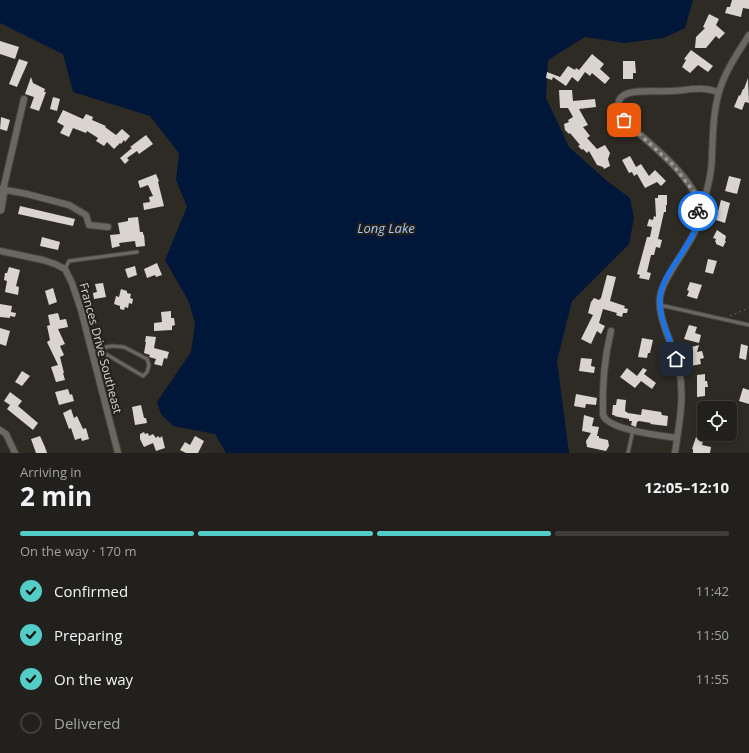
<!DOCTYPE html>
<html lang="en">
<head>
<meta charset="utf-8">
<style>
  body { margin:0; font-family:"Open Sans",sans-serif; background:#2e2d29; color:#f1f3f6; height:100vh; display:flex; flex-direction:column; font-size:15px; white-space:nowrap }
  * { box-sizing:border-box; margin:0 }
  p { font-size:13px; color:#a2a3a3 }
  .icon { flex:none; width:22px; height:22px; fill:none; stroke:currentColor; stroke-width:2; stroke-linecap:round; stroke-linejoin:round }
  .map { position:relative; height:453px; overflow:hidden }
  .sheet { display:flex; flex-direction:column; background:#22201c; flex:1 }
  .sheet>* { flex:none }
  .controls { position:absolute; left:697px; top:401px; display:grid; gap:8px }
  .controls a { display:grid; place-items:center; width:40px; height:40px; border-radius:6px; background:#22201c; box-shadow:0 2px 6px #0003,0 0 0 1px #3f3e3b; font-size:20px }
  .pin { position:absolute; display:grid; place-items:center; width:34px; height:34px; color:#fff; margin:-17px; border-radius:8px; box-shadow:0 2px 6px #0006 }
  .courier { position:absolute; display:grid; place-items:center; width:40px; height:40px; margin:-20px; border:3px solid #1a73e8; border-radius:50%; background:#fff; color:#222; box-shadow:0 1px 5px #0007 }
  .headline em { font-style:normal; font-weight:700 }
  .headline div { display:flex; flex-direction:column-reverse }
  .headline { display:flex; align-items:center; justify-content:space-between; height:68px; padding:0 20px }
  h1 { font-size:26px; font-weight:700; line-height:30px }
  .bar { display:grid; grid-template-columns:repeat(4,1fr); gap:6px 4px; align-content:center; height:48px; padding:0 20px }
  .bar i { height:5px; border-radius:3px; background:#3f3e3b }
  .bar .active { background:#54cdc8 }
  .bar p { grid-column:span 4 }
  ol { padding:0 20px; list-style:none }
  li { display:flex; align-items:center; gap:12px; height:44px }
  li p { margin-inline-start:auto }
  li .icon { padding:4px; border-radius:50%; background:#54cdc8; color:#111; stroke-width:4 }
  li:last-child { color:#a2a3a3 }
  li i { width:22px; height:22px; border:2px solid #3f3e3b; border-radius:50% }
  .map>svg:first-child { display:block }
  .water { fill:#001739 }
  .building { fill:#d9d5ce }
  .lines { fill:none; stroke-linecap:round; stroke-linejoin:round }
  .lane-casing { stroke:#484641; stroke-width:5 }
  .street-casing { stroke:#484641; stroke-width:8 }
  .secondary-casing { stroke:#484641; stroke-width:11 }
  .path { stroke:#686560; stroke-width:1; stroke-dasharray:2 3; stroke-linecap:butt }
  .lane { stroke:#6a6760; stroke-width:3 }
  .street { stroke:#6a6760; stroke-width:6 }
  .secondary { stroke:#6a6760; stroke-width:9 }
  .done { stroke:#9c9a95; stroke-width:4; stroke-dasharray:0 7.2 }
  .route { stroke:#1a73e8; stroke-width:5 }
  .labels { text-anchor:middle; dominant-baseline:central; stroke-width:4; stroke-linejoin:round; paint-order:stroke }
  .street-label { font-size:12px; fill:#d8d6d2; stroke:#24211c }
  .water-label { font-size:13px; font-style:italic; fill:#a8caf8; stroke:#24211c }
</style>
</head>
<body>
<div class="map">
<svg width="749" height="453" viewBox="0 0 749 453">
  <rect width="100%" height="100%" fill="#2e2b25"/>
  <!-- water -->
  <path class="water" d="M0 0H693L685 28 663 38 624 43 585 37 548 60 546 98 569 147 607 181 630 198 634 218 629 244 572 301 557 361 569 453H226L215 434 173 426 161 414 157 402 191 352 195 324 189 302 165 260 187 207 176 180 179 153 150 116 73 92 63 54 0 23Z"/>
  <!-- building -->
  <g class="building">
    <path d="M732 0H749V9L743 8 741 17 725 13 727 7H730Z"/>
    <path d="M709 14 719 19 716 25 725 33 719 39 716 36 706 48H695L696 37 705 28 703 27Z"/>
    <path d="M0 41 19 47 15 59 0 54Z"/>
    <path d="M691 50 713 66 708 72 698 65 690 73 682 67 686 60 684 59Z"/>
    <path d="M592 54 604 64 600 69 610 78 605 84 592 73 590 76 585 72 578 82 572 77 566 86 553 77 552 80 546 78 547 72 560 77 568 66 575 70 576 68 579 70Z"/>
    <path d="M19 59 28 62 17 87 9 84Z"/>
    <path d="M623 61H635L636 73H633V79H623Z"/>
    <path d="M31 77 33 83 45 89 44 92H46L39 111 30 108 34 97 25 94Z"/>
    <path d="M748 78 749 103 745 102 742 110 734 107 739 95 740 96 743 89H744Z"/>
    <path d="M559 90H572L573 101 595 99 596 107 579 109 588 125 583 127 590 136 587 138 597 149 605 145 610 153 608 159 610 166 604 169 603 167 597 165 589 151 587 153 583 149 582 150 578 146 580 145 570 133 569 134 565 130 564 124 569 122 568 120 573 117 568 108H560Z"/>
    <path d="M53 97 60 99 57 111 50 109Z"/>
    <path d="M63 110 83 119 86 114 93 117 92 120 106 126 105 127 116 135 122 129 130 136 125 142 124 140 121 144 120 143 114 149 107 142 104 146 96 141 98 138 87 131 86 133 73 128 69 137 60 133 64 126 57 122Z"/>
    <path d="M1 117 10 120 7 131 0 129Z"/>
    <path d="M146 135 153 144 139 154 137 151 127 158 129 160 125 164 120 158 132 148 130 147Z"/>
    <path d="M630 156 636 167 641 164 649 176 655 170 666 181 661 186 657 182 645 188 637 174 634 176 632 172 629 173 622 160Z"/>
    <path d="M156 174 159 181 158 182 164 206 144 210 143 203 150 202 149 197 153 196 148 185 140 188 138 181Z"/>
    <path d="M729 176 741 179 737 194 725 191Z"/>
    <path d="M658 195H667V205H666V212H664L658 239 662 240 660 248 656 247 654 255H651L647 272 651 273 649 280 639 278 640 275 637 274 647 237H650L652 227 647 226 649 219 653 220 654 216 656 217 655 198H658Z"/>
    <path d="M721 200 730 203 725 223 716 220Z"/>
    <path d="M20 206 75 219 73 226 18 214Z"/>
    <path d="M138 217 140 232H143V235L144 234 145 246 136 247 135 241 119 243 120 246 112 248 110 235 120 234 118 223 128 221V218Z"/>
    <path d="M717 230 726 236 725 241H726L723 247 716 244V242H715L716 239 713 238Z"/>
    <path d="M42 237 60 242 58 250 40 246Z"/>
    <path d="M708 259 717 261 713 274 705 272Z"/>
    <path d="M157 263 162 275 156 277 155 275 147 278 144 269Z"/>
    <path d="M135 266 137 275 128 278 125 269Z"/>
    <path d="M9 267 20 270 16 286 19 287 18 295 5 292 7 281 4 280 5 273H7Z"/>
    <path d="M607 275 616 277 610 301 625 306 624 308 628 309 627 313H623L622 317 616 315 617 313 603 309 599 323 605 326 601 334 597 331 591 344 581 339 593 315 588 313 591 302 594 298 599 300 601 298Z"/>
    <path d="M690 282 702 285 697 299 687 296 689 291 687 290Z"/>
    <path d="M103 283 106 297 94 299 93 293 97 292 95 284Z"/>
    <path d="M53 288 57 302 49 305 45 291Z"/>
    <path d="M121 289 127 291V293L131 294 130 298 133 299 132 304 129 303 128 308 125 307 124 310 120 309V306L114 304 116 296 119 297Z"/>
    <path d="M0 304 12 306 11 312 16 313 15 317 10 316V318L0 317Z"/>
    <path d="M171 311V318H174L175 325 172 326V330L154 331V323L162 322 161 312Z"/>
    <path d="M58 313 60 320 66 319 68 327 58 329 65 344 60 346 64 355 60 357 64 373H63L65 380 56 382 51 367 58 365 47 342 50 340 47 326 50 325 48 315Z"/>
    <path d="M689 325 697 327 695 333 701 335 699 343 684 339Z"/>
    <path d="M0 328 10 331 6 346 0 344Z"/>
    <path d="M146 336 156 337 154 348 169 352 167 359 164 358 162 366 154 364 156 359 149 357 150 355 144 353 146 342H145Z"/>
    <path d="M642 338 653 340 650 353H648L647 358 638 357Z"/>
    <path d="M741 344 748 346 746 360 739 358Z"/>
    <path d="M699 345 697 352 702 351 704 358 700 359 701 364 691 366 688 348Z"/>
    <path d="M581 358 592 359 591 366 595 367 594 373 579 371Z"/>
    <path d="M627 368 637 376 643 368 647 370 644 374 656 383 652 389 641 381 635 388 620 377Z"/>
    <path d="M22 371 30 376 22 386 15 382Z"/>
    <path d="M705 374V381H707L708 387H705V396L697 397V375Z"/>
    <path d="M743 388 749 390V404L739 401Z"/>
    <path d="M68 389 70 395 72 394 74 401 59 405 55 392Z"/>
    <path d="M10 392 22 401 18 406 38 423 33 430 7 409 10 405 4 401Z"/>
    <path d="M576 394 597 398 596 405 586 404 585 408 574 406Z"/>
    <path d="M617 399 626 400 625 411 628 413 641 415 642 409 661 412 662 415 668 416 667 426 650 424 651 423 639 421 637 422 636 427 631 425 632 421H629V419L614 416 615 415H612L613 405H616Z"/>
    <path d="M141 405 144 418H146L147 423 135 425 132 407Z"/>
    <path d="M697 405H704V427L696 426Z"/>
    <path d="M71 409 74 418 77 416 83 429 86 428 89 439 82 441 81 438 75 440 71 428 69 429 63 413Z"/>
    <path d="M584 415 594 418 592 426 599 427 597 436H599V438L608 440 609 446 606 451 587 447 586 441 591 433 582 431Z"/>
    <path d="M144 432 145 434 148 433 149 436 153 434 156 438 158 436 160 438 162 436 165 448 156 451 153 443 144 447 140 439V434Z"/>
    <path d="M40 436 45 447 47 453H36L31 439Z"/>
    <path d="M195 436 204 441 198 453H186L180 450 185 442 190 445Z"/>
    <path d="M696 437 704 438 702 445 711 447 710 453H693V449H692Z"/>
  </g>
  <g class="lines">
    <defs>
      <g id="lane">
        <path d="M65 269 69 261 137 252"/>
        <path d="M660 305 749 325"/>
        <path d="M91 350 112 346 124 347 147 359 149 365 147 372 143 376 99 350"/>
        <path d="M628 453 633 430"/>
      </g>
      <g id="street">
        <path d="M0 189 27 194 69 205 86 215 89 225 108 227"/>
        <path d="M3 190 24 99"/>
        <path d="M699 213C698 206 697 199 694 192 679 165 646 141 624 120 619 113 614 101 624 95 634 89 658 92 670 91 681 91 692 88 704 89 709 89 714 91 719 92"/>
        <path d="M0 251 43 260 55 264 65 269 72 283 81 310 118 453"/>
        <path d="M611 331C604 359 602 386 603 415 608 430 662 436 677 438"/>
        <path d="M0 430 6 434 15 453"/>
        <path d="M675 453C679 424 685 397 679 368 674 347 657 318 660 297 663 274 702 233 699 215 706 196 712 176 712 155 713 134 713 113 719 92 725 71 738 53 749 35"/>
      </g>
      <path id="secondary" d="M0 209 3 190"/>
    </defs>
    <!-- lane casing -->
    <use href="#lane" class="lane-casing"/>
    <!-- street casing -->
    <use href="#street" class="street-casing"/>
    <!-- secondary casing -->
    <use href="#secondary" class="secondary-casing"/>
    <!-- path -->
    <path class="path" d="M730 316 749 308"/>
    <!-- lane -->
    <use href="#lane" class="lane"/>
    <!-- street -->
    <use href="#street" class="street"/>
    <!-- secondary -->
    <use href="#secondary" class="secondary"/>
  </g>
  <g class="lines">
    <!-- done -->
    <path class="done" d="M624 120 673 165 694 192 697 202 698 211"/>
    <!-- route -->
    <path class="route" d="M676 359C671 339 659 320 660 300 660 270 701 241 698 211"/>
  </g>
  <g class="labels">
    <!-- street labels -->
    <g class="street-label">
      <text transform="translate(101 348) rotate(75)">Frances Drive Southeast</text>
    </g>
    <!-- water labels -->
    <g class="water-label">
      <text x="386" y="228">Long Lake</text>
    </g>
  </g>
</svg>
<div class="controls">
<a><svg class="icon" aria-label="locate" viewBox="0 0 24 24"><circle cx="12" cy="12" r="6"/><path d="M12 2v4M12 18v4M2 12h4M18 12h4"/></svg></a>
</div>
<div class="pin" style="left:624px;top:120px;background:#ea580c"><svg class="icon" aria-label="bag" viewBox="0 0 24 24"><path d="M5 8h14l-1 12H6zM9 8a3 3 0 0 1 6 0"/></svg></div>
<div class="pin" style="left:676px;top:359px;background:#1f2937"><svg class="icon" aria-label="home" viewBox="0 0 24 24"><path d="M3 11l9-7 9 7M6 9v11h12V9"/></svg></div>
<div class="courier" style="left:698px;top:211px"><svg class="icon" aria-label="bike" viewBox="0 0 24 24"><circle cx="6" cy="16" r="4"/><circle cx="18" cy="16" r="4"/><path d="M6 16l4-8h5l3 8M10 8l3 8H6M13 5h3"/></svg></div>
</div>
<section class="sheet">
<div class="headline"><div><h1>2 min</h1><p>Arriving in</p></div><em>12:05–12:10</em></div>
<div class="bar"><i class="active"></i><i class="active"></i><i class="active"></i><i></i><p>On the way · 170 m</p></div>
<ol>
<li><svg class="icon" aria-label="check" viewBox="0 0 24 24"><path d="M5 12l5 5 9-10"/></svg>Confirmed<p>11:42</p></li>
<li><svg class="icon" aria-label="check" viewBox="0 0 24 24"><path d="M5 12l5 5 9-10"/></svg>Preparing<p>11:50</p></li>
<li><svg class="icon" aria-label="check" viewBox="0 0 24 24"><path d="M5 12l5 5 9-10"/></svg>On the way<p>11:55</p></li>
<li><i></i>Delivered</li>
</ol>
</section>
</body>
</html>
